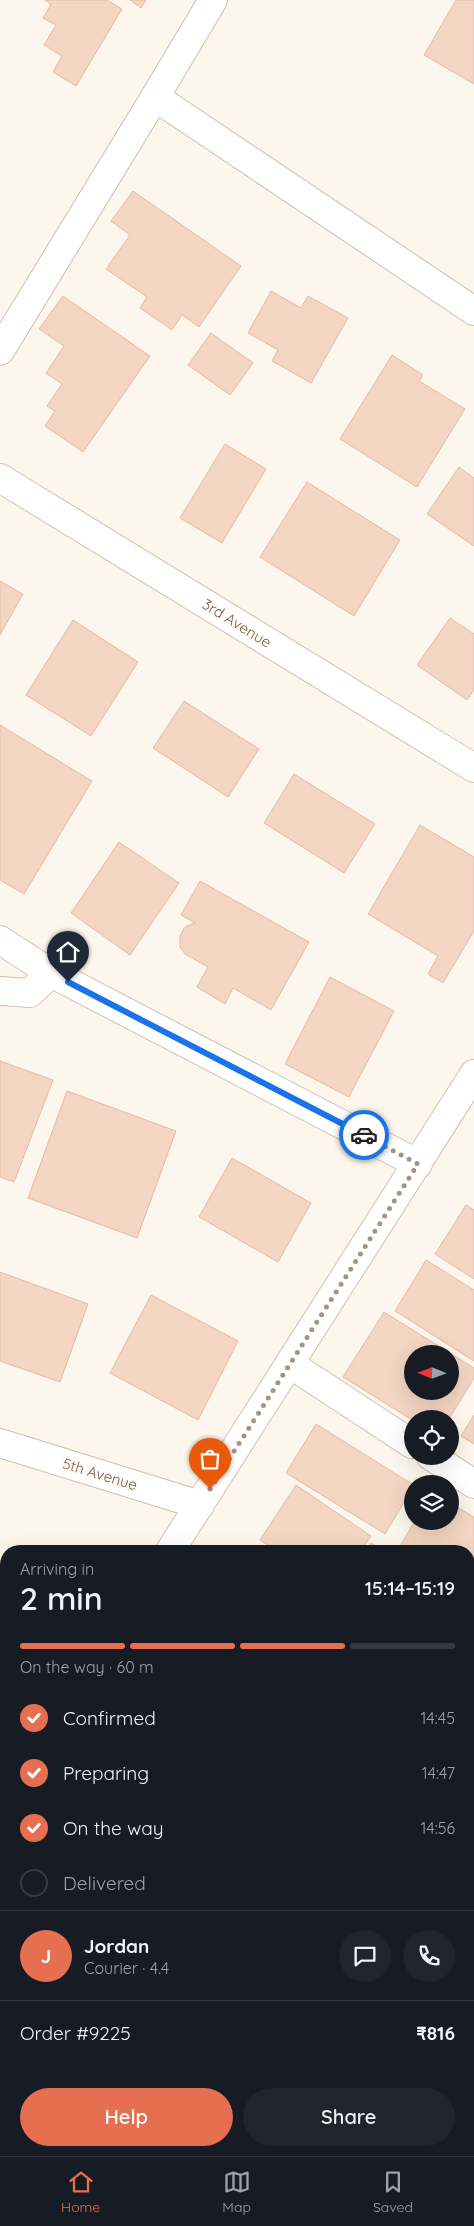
<!DOCTYPE html>
<html lang="en">
<head>
<meta charset="utf-8">
<style>
  body { margin:0; font-family:Quicksand,sans-serif; background:#20242c; color:#f1f3f6; height:100vh; display:flex; flex-direction:column; font-size:19px; white-space:nowrap }
  * { box-sizing:border-box; margin:0 }
  p { font-size:16px; color:#9ea1a6 }
  .icon { flex:none; width:28px; height:28px; fill:none; stroke:currentColor; stroke-width:2; stroke-linecap:round; stroke-linejoin:round }
  .map { position:relative; flex:1; overflow:hidden }
  .details { position:absolute; left:0px; top:1545px; width:475px; height:611px; display:flex; flex-direction:column; background:#171b24; border-radius:20px 20px 0 0; box-shadow:0 5px 20px #0002 }
  .details>* { flex:none }
  .needle { width:32px; rotate:271deg }
  .tools { position:absolute; left:404px; top:1345px; display:grid; gap:10px }
  .tools a { display:grid; place-items:center; width:55px; height:55px; border-radius:50%; background:#171b24; box-shadow:0 5px 20px #0002; font-size:25px }
  .pin { position:absolute; display:grid; place-items:center; width:42px; height:42px; color:#fff; margin:-51px -21px; border-radius:50% 50% 50% 0; rotate:-45deg; box-shadow:0 0 5px #0007 }
  .pin .icon { rotate:45deg }
  .courier { position:absolute; display:grid; place-items:center; width:50px; height:50px; margin:-25px; border:4px solid #1a73e8; border-radius:50%; background:#fff; color:#222; box-shadow:0 1px 6px #0007 }
  .headline em { font-style:normal; font-weight:600 }
  .headline div { display:flex; flex-direction:column-reverse }
  .headline { display:flex; align-items:center; justify-content:space-between; height:85px; padding:0 20px }
  h1 { font-size:32px; font-weight:600; line-height:38px }
  .bar { display:grid; grid-template-columns:repeat(4,1fr); gap:8px 5px; align-content:center; height:60px; padding:0 20px }
  .bar i { height:6px; border-radius:4px; background:#363941 }
  .bar .selected { background:#e76f51 }
  .bar p { grid-column:span 4 }
  .line { display:flex; align-items:center; gap:12px; padding:0 20px; border-top:1px solid #363941 }
  .line div { flex:1 }
  .round { display:grid; place-items:center; flex:none; width:52px; height:52px; border-radius:26px; background:#20242c }
  ol { padding:0 20px; list-style:none }
  li { display:flex; align-items:center; gap:15px; height:55px }
  li p { margin-inline-start:auto }
  li .icon { padding:5px; border-radius:50%; background:#e76f51; color:#fff; stroke-width:4 }
  li:last-child { color:#9ea1a6 }
  li i { width:28px; height:28px; border:2px solid #363941; border-radius:50% }
  .button { display:flex; gap:10px; margin-top:auto; padding:10px 20px }
  .button a { flex:1; height:58px; border-radius:30px; background:#e76f51; color:#fff; font-size:20px; font-weight:600; line-height:58px; text-align:center }
  .button a+a { background:#20242c; color:#f1f3f6 }
  .dock { display:flex; justify-content:space-around; align-items:center; height:70px; border-top:1px solid #363941; background:#171b24; font-size:14px; color:#9ea1a6 }
  .dock a { display:grid; justify-items:center; gap:2px }
  .dock .selected { color:#e76f51 }
  .map>svg:first-child { display:block }
  .building { fill:#f3d5c3; stroke:#e6bba3; fill-rule:evenodd }
  .lines { fill:none; stroke-linecap:round; stroke-linejoin:round }
  .street-casing { stroke:#d1beb0; stroke-width:30 }
  .secondary-casing { stroke:#d6c0b0; stroke-width:30 }
  .street { stroke:#fff; stroke-width:28 }
  .secondary { stroke:#fff; stroke-width:28 }
  .done { stroke:#a89285; stroke-width:5; stroke-dasharray:0 9 }
  .route { stroke:#1a73e8; stroke-width:6 }
  .labels { text-anchor:middle; dominant-baseline:central; stroke-width:4; stroke-linejoin:round; paint-order:stroke }
  .street-label { font-size:15px; fill:#7a5c4d; stroke:#fffaf3 }
</style>
</head>
<body>
<div class="map">
<svg width="474" height="2156" viewBox="0 0 474 2156">
  <rect width="100%" height="100%" fill="#fdf6ec"/>
  <!-- building -->
  <g class="building">
    <path d="M45 0H107L122 9 76 86 53 72 62 56 44 45 56 25 43 18 51 4Z"/>
    <path d="M130 0H146L141 8Z"/>
    <path d="M456 0H474V84L424 55Z"/>
    <path d="M133 191 241 266 199 327 182 315 172 330 140 308 147 297 106 269 130 235 111 221Z"/>
    <path d="M271 291 301 308 308 296 348 318 311 383 272 361 278 350 248 333Z"/>
    <path d="M63 296 150 356 83 452 45 426 55 411 47 406 62 384 46 373 64 346 39 329Z"/>
    <path d="M211 333 253 363 230 395 188 365Z"/>
    <path d="M392 355 423 375 419 381 465 409 417 487 340 439Z"/>
    <path d="M225 444 266 469 222 543 180 518Z"/>
    <path d="M459 467 474 478V546L427 514Z"/>
    <path d="M307 482 400 540 354 616 260 557Z"/>
    <path d="M0 581 23 594 0 635Z"/>
    <path d="M450 618 474 634V690L467 700 417 665Z"/>
    <path d="M73 620 138 662 91 736 26 695Z"/>
    <path d="M184 701 259 749 228 797 153 748Z"/>
    <path d="M0 725 92 781 24 894 0 880Z"/>
    <path d="M294 774 375 824 344 873 264 823Z"/>
    <path d="M420 825 474 857V931L443 983 428 974 438 956 368 914Z"/>
    <path d="M119 842 179 883 130 955 71 913Z"/>
    <path d="M200 881 309 942 271 1010 233 988 225 1004 197 987 208 967 185 954 180 947V936L185 927 195 923 181 915Z"/>
    <path d="M330 977 394 1011 349 1097 285 1064Z"/>
    <path d="M0 1061 53 1080 14 1182 0 1177Z"/>
    <path d="M67 1091 176 1131 137 1238 28 1198Z"/>
    <path d="M232 1158 311 1203 278 1262 199 1217Z"/>
    <path d="M466 1205 474 1210V1279L435 1254Z"/>
    <path d="M426 1260 474 1290V1361L395 1311Z"/>
    <path d="M0 1272 88 1304 60 1382 0 1361Z"/>
    <path d="M151 1295 238 1341 198 1420 110 1373Z"/>
    <path d="M384 1312 474 1368V1378L449 1419 412 1420 343 1377ZM412 1354H450V1391H412Z"/>
    <path d="M474 1415V1444L461 1436Z"/>
    <path d="M316 1424 412 1484V1489L385 1534 286 1473Z"/>
    <path d="M296 1485 371 1536 361 1551H277L260 1540Z"/>
    <path d="M450 1503 474 1517V1592L472 1596 469 1594V1551H397L415 1521H450Z"/>
    <path d="M371 1543 384 1551H367Z"/>
    <path d="M474 1717V1755L469 1752V1725Z"/>
    <path d="M469 1789 474 1792V1893L469 1902Z"/>
    <path d="M474 1909V1928L469 1924V1918Z"/>
    <path d="M6 1930V1999L0 1996V1941Z"/>
    <path d="M469 1939 474 1943V2024L469 2020Z"/>
    <path d="M0 2010 6 2013V2084L0 2081Z"/>
    <path d="M469 2032 474 2035V2108L469 2105Z"/>
    <path d="M0 2087 6 2091V2137L0 2148Z"/>
    <path d="M12 2150H82L92 2156H9Z"/>
    <path d="M260 2150H301L298 2156H270Z"/>
    <path d="M335 2150H374L385 2156H332Z"/>
  </g>
  <g class="lines">
    <defs>
      <g id="street">
        <path d="M155 97 213 0"/>
        <path d="M0 351 155 97 474 311"/>
        <path d="M0 940 51 973 418 1164"/>
        <path d="M0 991 30 993 51 973"/>
        <path d="M290 1364 412 1444"/>
        <path d="M0 1443 200 1505"/>
        <path d="M431 1456 474 1484"/>
        <path d="M469 1674 474 1665"/>
        <path d="M0 1865 6 1869"/>
        <path d="M446 2150 456 2156"/>
        <path d="M167 2156 171 2150"/>
      </g>
      <g id="secondary">
        <path d="M0 478 474 768"/>
        <path d="M170 1551 474 1074"/>
        <path d="M0 1817 6 1808"/>
      </g>
    </defs>
    <!-- street casing -->
    <use href="#street" class="street-casing"/>
    <!-- secondary casing -->
    <use href="#secondary" class="secondary-casing"/>
    <!-- street -->
    <use href="#street" class="street"/>
    <!-- secondary -->
    <use href="#secondary" class="secondary"/>
  </g>
  <g class="lines">
    <!-- done -->
    <path class="done" d="M210 1489 418 1164 364 1135"/>
    <!-- route -->
    <path class="route" d="M68 982 364 1135"/>
  </g>
  <g class="labels">
    <!-- street labels -->
    <g class="street-label">
      <text transform="translate(237 623) rotate(32)">3rd Avenue</text>
      <text transform="translate(100 1474) rotate(17)">5th Avenue</text>
    </g>
  </g>
</svg>
<div class="tools">
<a><svg class="needle" viewBox="-14 -14 28 28"><path d="M0-13l5 13h-10z" fill="#e53935"/><path d="M0 13l5-13h-10z" fill="#9ea1a6"/></svg></a>
<a><svg class="icon" aria-label="locate" viewBox="0 0 24 24"><circle cx="12" cy="12" r="6"/><path d="M12 2v4M12 18v4M2 12h4M18 12h4"/></svg></a>
<a><svg class="icon" aria-label="layers" viewBox="0 0 24 24"><path d="M12 4l9 5-9 5-9-5zM3 14l9 5 9-5"/></svg></a>
</div>
<div class="pin" style="left:210px;top:1489px;background:#ea580c"><svg class="icon" aria-label="bag" viewBox="0 0 24 24"><path d="M5 8h14l-1 12H6zM9 8a3 3 0 0 1 6 0"/></svg></div>
<div class="pin" style="left:68px;top:982px;background:#1f2937"><svg class="icon" aria-label="home" viewBox="0 0 24 24"><path d="M3 11l9-7 9 7M6 9v11h12V9"/></svg></div>
<div class="courier" style="left:364px;top:1135px"><svg class="icon" aria-label="car" viewBox="0 0 24 24"><path d="M5 17H2v-5l4-1 3-4h7l3 4 3 1v5h-3M9 17h6M6 11h13"/><circle cx="7" cy="17" r="2"/><circle cx="17" cy="17" r="2"/></svg></div>
<section class="details">
<div class="headline"><div><h1>2 min</h1><p>Arriving in</p></div><em>15:14–15:19</em></div>
<div class="bar"><i class="selected"></i><i class="selected"></i><i class="selected"></i><i></i><p>On the way · 60 m</p></div>
<ol>
<li><svg class="icon" aria-label="check" viewBox="0 0 24 24"><path d="M5 12l5 5 9-10"/></svg>Confirmed<p>14:45</p></li>
<li><svg class="icon" aria-label="check" viewBox="0 0 24 24"><path d="M5 12l5 5 9-10"/></svg>Preparing<p>14:47</p></li>
<li><svg class="icon" aria-label="check" viewBox="0 0 24 24"><path d="M5 12l5 5 9-10"/></svg>On the way<p>14:56</p></li>
<li><i></i>Delivered</li>
</ol>
<div class="line" style="height:90px"><b class="round" style="background:#e76f51;color:#fff">J</b><div><b>Jordan</b><p>Courier · 4.4</p></div><a class="round"><svg class="icon" aria-label="chat" viewBox="0 0 24 24"><path d="M4 5h16v11H9l-5 4z"/></svg></a><a class="round"><svg class="icon" aria-label="phone" viewBox="0 0 24 24"><path d="M5 4h4l2 5-3 2q2 4 5 5l2-3 5 2v4C11 20 4 13 5 4z"/></svg></a></div>
<div class="line" style="height:65px"><div>Order #9225</div><b>₹816</b></div>
<div class="button"><a>Help</a><a>Share</a></div>
</section>
</div>
<nav class="dock">
<a class="selected"><svg class="icon" aria-label="home" viewBox="0 0 24 24"><path d="M3 11l9-7 9 7M6 9v11h12V9"/></svg>Home</a>
<a><svg class="icon" aria-label="map" viewBox="0 0 24 24"><path d="M3 6l6-2 6 2 6-2v14l-6 2-6-2-6 2zM9 4v14M15 6v14"/></svg>Map</a>
<a><svg class="icon" aria-label="saved" viewBox="0 0 24 24"><path d="M7 4h10v16l-5-4-5 4z"/></svg>Saved</a>
</nav>
</body>
</html>
